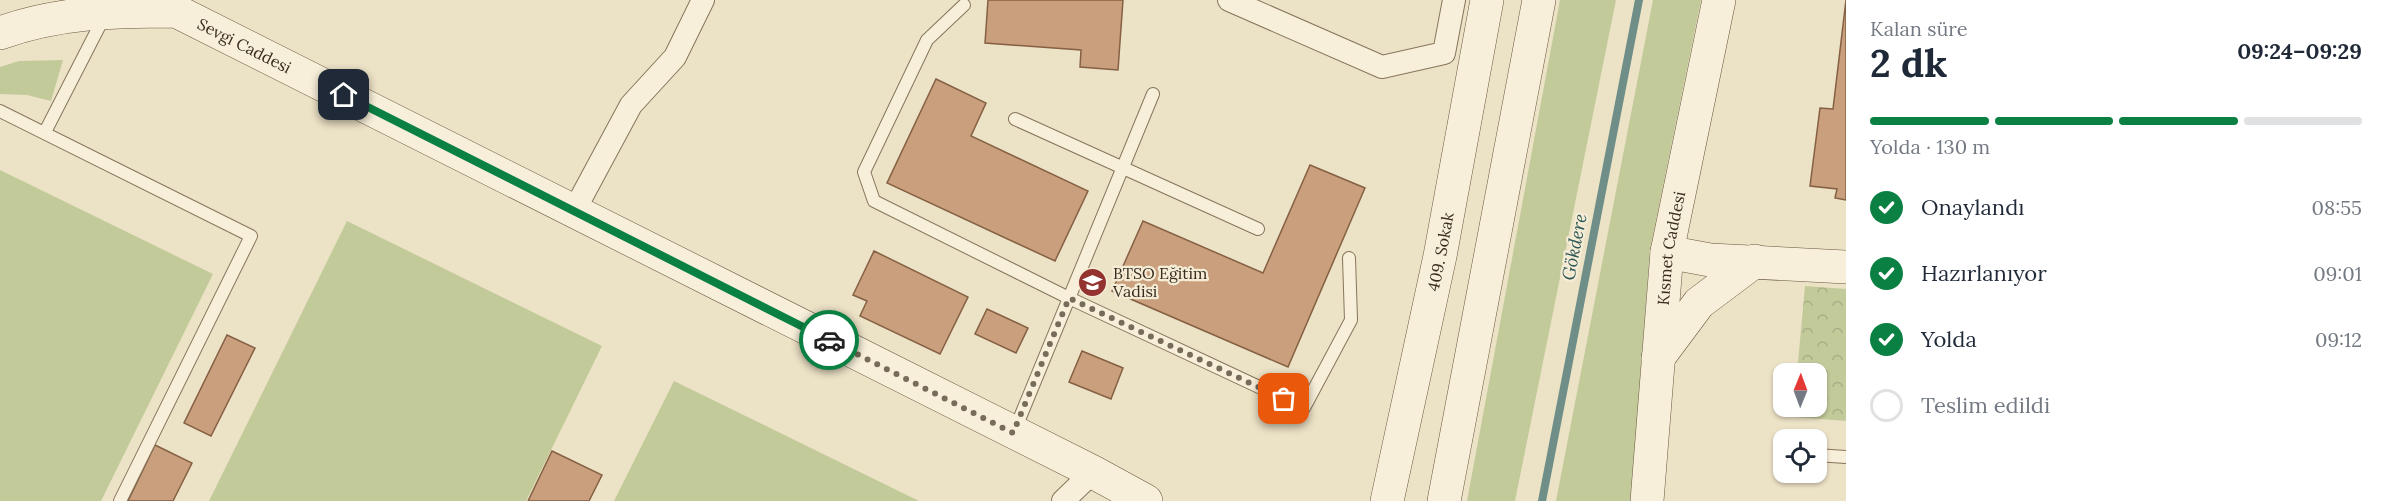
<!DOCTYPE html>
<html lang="tr">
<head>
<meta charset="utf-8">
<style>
  body { margin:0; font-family:Lora,serif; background:#f6f6f7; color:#1f2937; height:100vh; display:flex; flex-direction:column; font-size:22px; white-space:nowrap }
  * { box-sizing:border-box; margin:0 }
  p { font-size:20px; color:#747a83 }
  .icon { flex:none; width:33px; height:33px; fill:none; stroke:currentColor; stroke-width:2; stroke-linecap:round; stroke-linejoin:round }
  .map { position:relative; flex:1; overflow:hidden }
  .drawer { display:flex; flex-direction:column; background:#fff; width:540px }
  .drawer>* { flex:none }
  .needle { width:39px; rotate:1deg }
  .fabs { position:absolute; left:1773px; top:363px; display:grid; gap:12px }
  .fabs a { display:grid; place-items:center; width:54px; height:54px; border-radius:12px; background:#fff; box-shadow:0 2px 4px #0004; font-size:30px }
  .pin { position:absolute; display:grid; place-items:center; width:51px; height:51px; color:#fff; margin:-26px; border-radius:12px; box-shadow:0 3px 9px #0006 }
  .courier { position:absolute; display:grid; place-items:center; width:60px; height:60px; margin:-30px; border:4px solid #0b8043; border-radius:50%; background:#fff; color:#222; box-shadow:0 2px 8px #0007 }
  .overview em { font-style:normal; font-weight:800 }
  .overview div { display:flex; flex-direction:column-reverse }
  .overview { display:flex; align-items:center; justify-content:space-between; height:102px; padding:0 24px }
  h1 { font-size:39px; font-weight:800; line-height:45px }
  .bar { display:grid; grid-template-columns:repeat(4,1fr); gap:9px 6px; align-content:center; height:72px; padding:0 24px }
  .bar i { height:8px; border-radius:4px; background:#e0e1e3 }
  .bar .on { background:#0b8043 }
  .bar p { grid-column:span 4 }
  ol { padding:0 24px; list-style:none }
  li { display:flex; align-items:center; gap:18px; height:66px }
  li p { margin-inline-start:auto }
  li .icon { padding:6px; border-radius:50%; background:#0b8043; color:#fff; stroke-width:4 }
  li:last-child { color:#747a83 }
  li i { width:33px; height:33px; border:3px solid #e0e1e3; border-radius:50% }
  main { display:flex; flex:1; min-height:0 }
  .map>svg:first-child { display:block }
  .grass { fill:#c3ca9a }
  .park { fill:url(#park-crowns) }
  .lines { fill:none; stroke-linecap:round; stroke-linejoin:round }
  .stream { stroke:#6e8e87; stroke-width:8 }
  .building { fill:#c99f7d; stroke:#856043; stroke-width:1.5 }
  .lane-casing { stroke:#87755c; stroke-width:14 }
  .street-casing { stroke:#87755c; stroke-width:24 }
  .secondary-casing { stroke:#69563f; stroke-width:34 }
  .lane { stroke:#f7efd9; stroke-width:12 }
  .street { stroke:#f7efd9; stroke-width:22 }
  .secondary { stroke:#f7efd9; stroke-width:33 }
  .done { stroke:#776c59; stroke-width:6; stroke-dasharray:0 10.8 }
  .route { stroke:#0b8043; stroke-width:8 }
  .labels { text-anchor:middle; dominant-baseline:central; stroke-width:4.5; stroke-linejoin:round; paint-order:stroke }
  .street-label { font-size:16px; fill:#382c1f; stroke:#f4ecd5 }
  .poi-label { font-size:16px; fill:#382c1f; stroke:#f4ecd5; text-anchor:start }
  .water-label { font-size:18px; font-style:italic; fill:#2f5756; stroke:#f4ecd5 }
</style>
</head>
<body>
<main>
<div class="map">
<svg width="1846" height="501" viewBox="0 0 1846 501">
  <defs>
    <pattern id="park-crowns" width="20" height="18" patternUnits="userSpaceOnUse" patternTransform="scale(1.5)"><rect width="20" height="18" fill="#c3ca9a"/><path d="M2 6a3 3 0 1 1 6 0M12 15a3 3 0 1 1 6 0" fill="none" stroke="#a8ae84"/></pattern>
  </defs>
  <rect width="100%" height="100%" fill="#ece2c6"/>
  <!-- grass -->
  <g class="grass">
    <path d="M1560 0H1616L1515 501H1467Z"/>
    <path d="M1653 0H1701L1650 249 1631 501H1556Z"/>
    <path d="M63 60 51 101 27 95 0 94V67L19 61Z"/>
    <path d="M0 170 213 274 101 501H0Z"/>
    <path d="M347 221 602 346 526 501H209Z"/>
    <path d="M674 381 919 501H614Z"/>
  </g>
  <!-- park -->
  <path class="park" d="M1805 286 1846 289V421L1794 417 1795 407 1816 406V374L1797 373Z"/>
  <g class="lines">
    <!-- stream -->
    <path class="stream" d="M1542 501 1639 0"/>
  </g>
  <!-- building -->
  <g class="building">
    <path d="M988 0H1123L1118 70 1080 67 1081 50 985 43Z"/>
    <path d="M1846 0V200L1835 198 1837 189 1810 186 1820 108 1833 109Z"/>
    <path d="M936 79 986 103 971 136 1088 191 1055 261 887 183Z"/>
    <path d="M1310 165 1365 188 1288 367 1112 291 1143 221 1263 273Z"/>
    <path d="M874 251 968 297 940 354 860 316 867 301 853 295Z"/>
    <path d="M987 309 1028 328 1016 353 975 334Z"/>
    <path d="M227 335 255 348 211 436 184 423Z"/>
    <path d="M1082 351 1123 368 1111 399 1069 382Z"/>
    <path d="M155 445 192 463 173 501H128Z"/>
    <path d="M552 451 602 475 589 501H528Z"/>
  </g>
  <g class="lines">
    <defs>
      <g id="lane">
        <path d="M964 5 927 40 864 172 874 201 1069 298 1304 408 1351 320 1349 258"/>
        <path d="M0 111 251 236 120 501"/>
        <path d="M1015 119 1258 229"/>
        <path d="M45 132 105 15"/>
        <path d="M1014 432 1153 94"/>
        <path d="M1783 453H1784"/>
        <path d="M1816 455 1846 457"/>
      </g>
      <g id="street">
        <path d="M1229 0 1382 67 1444 53 1454 0"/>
        <path d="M574 211 631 105 675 57 703 0"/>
        <path d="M1063 501 1093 472"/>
      </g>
      <g id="secondary">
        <path id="s1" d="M0 33C58 12 115 11 176 11L1093 472 1146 501"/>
        <path d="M1667 252 1710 260 1846 267"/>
        <path d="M1658 358 1699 303 1755 261"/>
        <path id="s2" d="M1387 501 1440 256 1487 0"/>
        <path d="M1444 501 1539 0"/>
        <path id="s3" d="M1647 501 1667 252 1719 0"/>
      </g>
    </defs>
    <!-- lane casing -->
    <use href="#lane" class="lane-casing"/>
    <!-- street casing -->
    <use href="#street" class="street-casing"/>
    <!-- secondary casing -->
    <use href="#secondary" class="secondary-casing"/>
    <!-- lane -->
    <use href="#lane" class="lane"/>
    <!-- street -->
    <use href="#street" class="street"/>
    <!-- secondary -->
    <use href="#secondary" class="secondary"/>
  </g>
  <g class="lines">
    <!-- done -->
    <path class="done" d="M829 340 1013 433 1069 298 1284 399"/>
    <!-- route -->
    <path class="route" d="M344 95 829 340"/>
  </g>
  <!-- icons -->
  <defs>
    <symbol id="school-disc" viewBox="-11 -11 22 22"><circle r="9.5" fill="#93322f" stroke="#f4ecd5"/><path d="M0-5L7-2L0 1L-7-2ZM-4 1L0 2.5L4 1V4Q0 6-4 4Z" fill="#fff"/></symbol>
  </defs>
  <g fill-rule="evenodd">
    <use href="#school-disc" x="1076" y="266" width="33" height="33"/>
  </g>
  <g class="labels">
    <!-- street labels -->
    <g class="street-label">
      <text stroke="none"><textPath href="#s1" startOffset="255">Sevgi Caddesi</textPath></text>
      <text stroke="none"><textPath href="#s3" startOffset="254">Kısmet Caddesi</textPath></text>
      <text stroke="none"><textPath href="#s2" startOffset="255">409. Sokak</textPath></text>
    </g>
    <!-- poi labels -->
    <g class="poi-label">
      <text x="1113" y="273">BTSO Eğitim<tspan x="1113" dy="18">Vadisi</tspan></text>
    </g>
    <!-- water labels -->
    <g class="water-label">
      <text transform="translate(1574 247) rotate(-79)">Gökdere</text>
    </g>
  </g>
</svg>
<div class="fabs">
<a><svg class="needle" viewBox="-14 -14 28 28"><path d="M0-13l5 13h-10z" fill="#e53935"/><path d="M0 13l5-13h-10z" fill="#747a83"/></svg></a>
<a><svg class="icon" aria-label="locate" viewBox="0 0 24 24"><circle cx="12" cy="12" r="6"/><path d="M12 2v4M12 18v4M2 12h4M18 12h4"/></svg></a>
</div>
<div class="pin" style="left:1284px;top:399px;background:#ea580c"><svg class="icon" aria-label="bag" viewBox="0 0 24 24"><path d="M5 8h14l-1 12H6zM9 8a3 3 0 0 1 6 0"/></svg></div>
<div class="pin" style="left:344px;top:95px;background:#1f2937"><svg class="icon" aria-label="home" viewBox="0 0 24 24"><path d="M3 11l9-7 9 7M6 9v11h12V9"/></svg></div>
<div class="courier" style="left:829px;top:340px"><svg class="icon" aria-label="car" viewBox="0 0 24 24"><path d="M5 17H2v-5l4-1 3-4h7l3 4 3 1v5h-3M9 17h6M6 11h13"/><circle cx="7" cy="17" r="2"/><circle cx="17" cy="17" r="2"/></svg></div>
</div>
<section class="drawer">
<div class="overview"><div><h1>2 dk</h1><p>Kalan süre</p></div><em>09:24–09:29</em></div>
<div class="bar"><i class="on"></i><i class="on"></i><i class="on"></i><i></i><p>Yolda · 130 m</p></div>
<ol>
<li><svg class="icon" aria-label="check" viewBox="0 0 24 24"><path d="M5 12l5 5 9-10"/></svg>Onaylandı<p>08:55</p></li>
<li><svg class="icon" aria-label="check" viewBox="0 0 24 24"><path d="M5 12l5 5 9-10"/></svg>Hazırlanıyor<p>09:01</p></li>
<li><svg class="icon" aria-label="check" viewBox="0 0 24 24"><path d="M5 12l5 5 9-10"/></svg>Yolda<p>09:12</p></li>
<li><i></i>Teslim edildi</li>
</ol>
</section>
</main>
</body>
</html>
